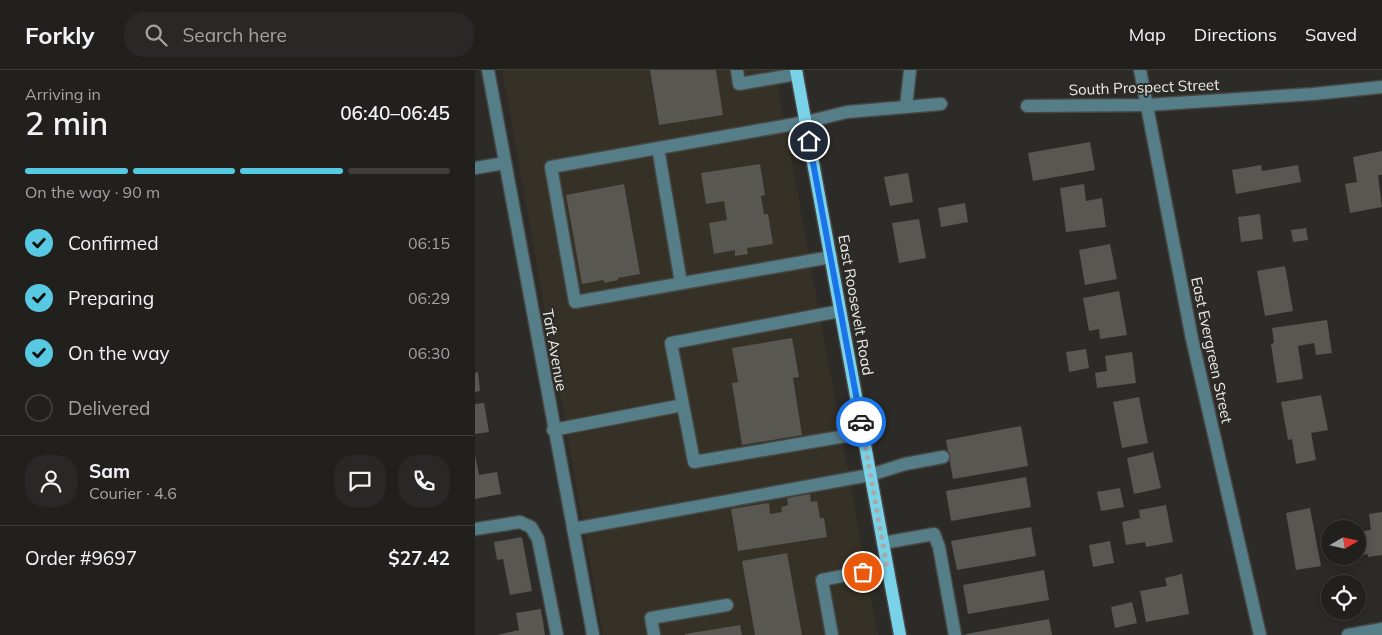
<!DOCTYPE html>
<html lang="en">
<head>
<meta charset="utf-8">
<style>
  body { margin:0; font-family:Mulish,sans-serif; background:#2a2826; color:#f1f3f6; height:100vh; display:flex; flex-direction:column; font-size:19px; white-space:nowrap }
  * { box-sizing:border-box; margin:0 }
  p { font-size:16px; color:#a2a3a4 }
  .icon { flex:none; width:28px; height:28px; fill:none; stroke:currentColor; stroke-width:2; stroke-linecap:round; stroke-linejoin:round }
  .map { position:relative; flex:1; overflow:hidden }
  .sheet { display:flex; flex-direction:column; background:#22201d; width:475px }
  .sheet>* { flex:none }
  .needle { width:32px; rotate:81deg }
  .controls { position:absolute; left:846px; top:450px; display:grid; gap:10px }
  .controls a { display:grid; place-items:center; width:45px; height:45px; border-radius:50%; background:#22201d; box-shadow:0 2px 12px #0003,0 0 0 1px #3f3e3b; font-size:25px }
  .pin { position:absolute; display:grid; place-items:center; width:42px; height:42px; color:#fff; margin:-21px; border:2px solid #fff; border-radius:50%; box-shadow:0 1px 5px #0007 }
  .courier { position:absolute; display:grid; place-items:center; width:50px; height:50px; margin:-25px; border:4px solid #1a73e8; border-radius:50%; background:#fff; color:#222; box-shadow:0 1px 6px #0007 }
  .head em { font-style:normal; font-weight:600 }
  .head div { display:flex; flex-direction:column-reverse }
  .head { display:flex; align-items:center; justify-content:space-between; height:85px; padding:0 25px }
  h1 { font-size:32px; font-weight:600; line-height:38px }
  .bar { display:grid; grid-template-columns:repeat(4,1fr); gap:8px 5px; align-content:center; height:60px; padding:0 25px }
  .bar i { height:6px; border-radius:4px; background:#3f3e3b }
  .bar .selected { background:#58c9e3 }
  .bar p { grid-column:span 4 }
  .line { display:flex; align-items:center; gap:12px; padding:0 25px; border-top:1px solid #3f3e3b }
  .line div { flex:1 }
  .round { display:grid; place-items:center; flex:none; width:52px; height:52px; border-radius:20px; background:#2a2826 }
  ol { padding:0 25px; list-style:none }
  li { display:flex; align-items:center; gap:15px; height:55px }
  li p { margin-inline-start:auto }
  li .icon { padding:5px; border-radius:50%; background:#58c9e3; color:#111; stroke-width:4 }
  li:last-child { color:#a2a3a4 }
  li i { width:28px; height:28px; border:2px solid #3f3e3b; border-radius:50% }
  header { display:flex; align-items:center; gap:30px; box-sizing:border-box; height:70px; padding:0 25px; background:#22201d; border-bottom:1px solid #3f3e3b }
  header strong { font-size:24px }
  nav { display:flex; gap:28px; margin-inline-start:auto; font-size:18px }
  .search { width:350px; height:45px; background:#2a2826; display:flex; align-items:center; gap:12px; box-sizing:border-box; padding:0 18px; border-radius:20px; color:#a2a3a4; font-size:19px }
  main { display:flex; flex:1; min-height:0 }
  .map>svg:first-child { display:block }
  .built { fill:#353127 }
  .building { fill:#595752 }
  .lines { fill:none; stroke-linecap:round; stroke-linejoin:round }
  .minor-casing { stroke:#484642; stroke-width:15 }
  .major-casing { stroke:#484642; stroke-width:15 }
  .minor { stroke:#567e89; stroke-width:12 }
  .major { stroke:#7ad2e8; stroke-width:12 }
  .done { stroke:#a9a8a4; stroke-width:5; stroke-dasharray:0 9 }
  .route { stroke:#1a73e8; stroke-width:6 }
  .labels { text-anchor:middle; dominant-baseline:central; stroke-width:4; stroke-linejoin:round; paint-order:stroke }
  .street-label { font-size:15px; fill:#ecebe8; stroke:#2d2b27 }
</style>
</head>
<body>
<header>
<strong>Forkly</strong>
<div class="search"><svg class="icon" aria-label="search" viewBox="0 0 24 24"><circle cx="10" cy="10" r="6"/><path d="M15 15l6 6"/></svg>Search here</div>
<nav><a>Map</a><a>Directions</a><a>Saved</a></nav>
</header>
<main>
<section class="sheet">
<div class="head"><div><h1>2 min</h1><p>Arriving in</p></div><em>06:40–06:45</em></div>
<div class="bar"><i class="selected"></i><i class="selected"></i><i class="selected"></i><i></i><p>On the way · 90 m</p></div>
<ol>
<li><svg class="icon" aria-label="check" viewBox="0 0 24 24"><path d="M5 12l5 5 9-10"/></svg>Confirmed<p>06:15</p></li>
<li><svg class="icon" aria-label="check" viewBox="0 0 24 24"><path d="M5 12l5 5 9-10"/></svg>Preparing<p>06:29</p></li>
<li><svg class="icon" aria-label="check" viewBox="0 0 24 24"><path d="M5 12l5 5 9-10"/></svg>On the way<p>06:30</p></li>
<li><i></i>Delivered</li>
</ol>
<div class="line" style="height:90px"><a class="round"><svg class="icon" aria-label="person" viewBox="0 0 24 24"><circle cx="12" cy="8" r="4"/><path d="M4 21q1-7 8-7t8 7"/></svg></a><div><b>Sam</b><p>Courier · 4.6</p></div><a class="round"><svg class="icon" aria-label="chat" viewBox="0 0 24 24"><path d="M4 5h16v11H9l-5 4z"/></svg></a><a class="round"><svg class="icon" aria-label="phone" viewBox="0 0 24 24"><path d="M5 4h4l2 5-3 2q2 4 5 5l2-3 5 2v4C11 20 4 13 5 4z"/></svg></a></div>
<div class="line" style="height:65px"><div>Order #9697</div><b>$27.42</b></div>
</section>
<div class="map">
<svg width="907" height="565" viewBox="0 0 907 565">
  <rect width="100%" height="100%" fill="#2d2b27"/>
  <!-- built -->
  <path class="built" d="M27 0H300L403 565H128Z"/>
  <!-- building -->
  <g class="building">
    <path d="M175 0H241L248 45 184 55Z"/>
    <path d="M615 72 620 100 558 111 553 83Z"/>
    <path d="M907 81V105H903L907 137 875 143 870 114 882 112 878 87Z"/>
    <path d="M285 94 290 125 286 126 289 144H293L298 174 272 178 273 184 260 186V180L239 184 234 153 252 150 249 131 231 134 226 103Z"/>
    <path d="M786 95 787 101 823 95 826 112 761 124 757 100Z"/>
    <path d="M433 103 438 132 415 136 409 107Z"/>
    <path d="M149 114 165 204 143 208V210L129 213V210L107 214 91 125Z"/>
    <path d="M609 114 611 131 627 128 631 157 591 162 585 118Z"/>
    <path d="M490 133 493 152 466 157 463 138Z"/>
    <path d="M785 144 788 169 766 172 763 147Z"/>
    <path d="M444 149 451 188 424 193 417 153Z"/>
    <path d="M831 158 833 170 818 172 816 160Z"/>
    <path d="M635 174 642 209 610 215 604 180Z"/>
    <path d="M810 196 818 241 790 246 782 201Z"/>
    <path d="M644 221 652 265 625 269 624 259 614 261 608 228Z"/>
    <path d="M852 250 857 283 841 285 839 273 823 276 828 309 802 313 796 274 799 273 797 258Z"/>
    <path d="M317 268 324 307 318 308 327 365 267 375 257 313 263 312 257 278Z"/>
    <path d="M611 279 614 298 594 302 591 282Z"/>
    <path d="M657 282 661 313 622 318 620 303 632 301 630 286Z"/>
    <path d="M3 302 5 321 0 322V303Z"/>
    <path d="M846 325 853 360 836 363 841 390 821 394 817 369 813 370 806 332Z"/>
    <path d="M664 327 673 373 647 378 638 332Z"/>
    <path d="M9 333 14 362 0 364V334Z"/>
    <path d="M546 356 553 396 478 409 471 370Z"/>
    <path d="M678 382 686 418 659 424 652 388Z"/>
    <path d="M0 385 4 405 22 402 26 424 0 429Z"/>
    <path d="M551 407 556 437 476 451 471 421Z"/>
    <path d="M645 418 649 437 626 441 622 422Z"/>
    <path d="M335 424 336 432 342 431 345 448H349L352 467 263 481 256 439 294 433 295 444 307 442 306 437 313 435 312 428Z"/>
    <path d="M691 435 698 472 671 477 670 472 651 475 647 452 665 448 664 440Z"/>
    <path d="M835 438 846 496 821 500 811 443Z"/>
    <path d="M907 442V485L893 487V484L882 486V462L896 460 894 444Z"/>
    <path d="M556 457 561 486 482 500 476 471Z"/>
    <path d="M47 467 57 521 35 525 28 489 22 490 19 472Z"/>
    <path d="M635 471 639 493 618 497 614 475Z"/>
    <path d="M312 483 327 565H280L267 491Z"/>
    <path d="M569 500 574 530 493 544 488 515Z"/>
    <path d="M707 504 714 544 671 552 665 521 692 516 690 508Z"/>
    <path d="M657 532 662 553 640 558 636 537Z"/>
    <path d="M66 539 70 565H22L44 560 41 543Z"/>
    <path d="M574 549 577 565H491V564Z"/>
    <path d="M265 555 267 565H210V564Z"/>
  </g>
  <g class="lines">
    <defs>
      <g id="minor">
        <path d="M13 0 118 565"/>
        <path d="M262 0 264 14 322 4"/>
        <path d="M665 0 717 269 785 565"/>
        <path d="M552 36 672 35 838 24 907 17"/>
        <path d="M431 37 435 0"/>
        <path d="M183 78 206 213"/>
        <path d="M0 98 30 93"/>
        <path d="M356 187 100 232 76 97 331 52 372 42 466 34"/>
        <path d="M208 335 219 392 388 363"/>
        <path d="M78 360 208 335 196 273 365 241"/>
        <path d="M0 459 45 452 56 457 63 469 82 565"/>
        <path d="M98 459 395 405 430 394 468 387"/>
        <path d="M408 473 459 464 464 477 480 565"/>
        <path d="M179 565 176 548 252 535"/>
        <path d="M357 565 347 510 412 497"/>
        <path d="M873 565 907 559"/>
      </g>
      <path id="major" d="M321 0 425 565"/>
    </defs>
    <!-- minor casing -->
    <use href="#minor" class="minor-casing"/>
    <!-- major casing -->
    <use href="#major" class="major-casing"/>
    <!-- minor -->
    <use href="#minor" class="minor"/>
    <!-- major -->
    <use href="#major" class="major"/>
  </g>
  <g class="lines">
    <!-- done -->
    <path class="done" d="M386 352 412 497 388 502"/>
    <!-- route -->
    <path class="route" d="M334 71 386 352"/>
  </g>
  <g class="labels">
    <!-- street labels -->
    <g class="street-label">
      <text transform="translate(669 17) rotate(-2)">South Prospect Street</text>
      <text transform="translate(381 235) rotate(80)">East Roosevelt Road</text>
      <text transform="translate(80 280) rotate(80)">Taft Avenue</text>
      <text transform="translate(737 280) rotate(78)">East Evergreen Street</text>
    </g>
  </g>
</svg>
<div class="controls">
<a><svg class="needle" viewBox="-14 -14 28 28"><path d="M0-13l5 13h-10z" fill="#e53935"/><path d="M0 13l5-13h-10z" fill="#a2a3a4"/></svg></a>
<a><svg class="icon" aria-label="locate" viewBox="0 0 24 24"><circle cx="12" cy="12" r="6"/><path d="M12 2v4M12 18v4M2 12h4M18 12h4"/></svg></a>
</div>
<div class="pin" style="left:388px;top:502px;background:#ea580c"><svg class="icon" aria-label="bag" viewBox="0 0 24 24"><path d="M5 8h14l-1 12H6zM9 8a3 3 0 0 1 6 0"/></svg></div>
<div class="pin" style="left:334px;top:71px;background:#1f2937"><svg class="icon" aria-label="home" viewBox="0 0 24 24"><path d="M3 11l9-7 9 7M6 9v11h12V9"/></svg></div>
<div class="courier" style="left:386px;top:352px"><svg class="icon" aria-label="car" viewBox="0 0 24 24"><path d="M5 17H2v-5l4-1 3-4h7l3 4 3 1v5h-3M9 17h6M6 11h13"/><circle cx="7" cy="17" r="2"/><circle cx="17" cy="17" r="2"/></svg></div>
</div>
</main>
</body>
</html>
